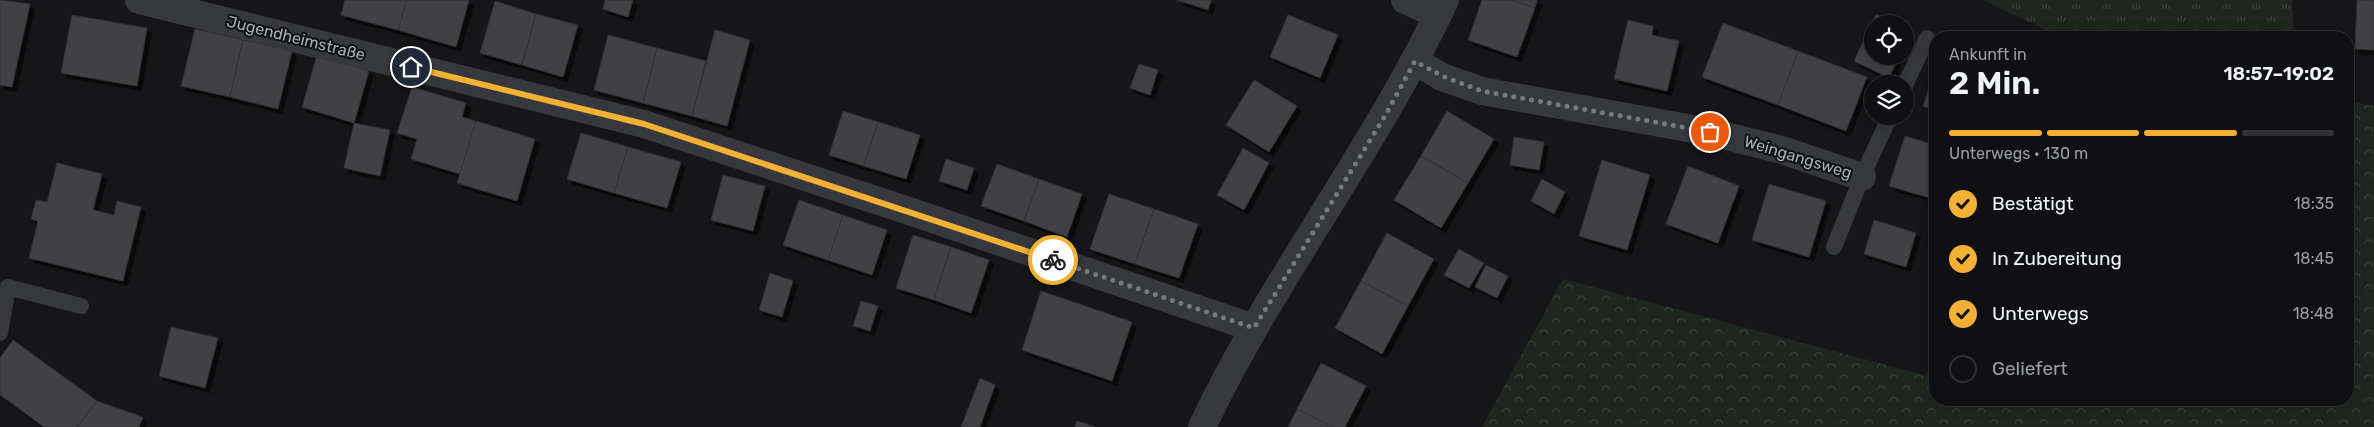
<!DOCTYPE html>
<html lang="de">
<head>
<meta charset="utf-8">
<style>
  body { margin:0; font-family:Rubik,sans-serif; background:#19191b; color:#f1f3f6; height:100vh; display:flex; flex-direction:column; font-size:19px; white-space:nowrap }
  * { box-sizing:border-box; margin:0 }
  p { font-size:16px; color:#9c9d9f }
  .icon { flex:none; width:28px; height:28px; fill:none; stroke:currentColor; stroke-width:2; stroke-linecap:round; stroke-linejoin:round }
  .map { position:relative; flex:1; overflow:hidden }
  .side { position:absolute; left:1929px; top:31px; width:425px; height:375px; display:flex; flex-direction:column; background:#101012; border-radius:20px; box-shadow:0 2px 12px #0003,0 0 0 1px #303032 }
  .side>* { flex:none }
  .controls { position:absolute; left:1864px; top:15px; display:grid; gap:10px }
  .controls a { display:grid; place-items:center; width:50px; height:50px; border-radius:50%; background:#101012; box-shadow:0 2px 12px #0003,0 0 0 1px #303032; font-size:25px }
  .pin { position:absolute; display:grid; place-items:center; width:42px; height:42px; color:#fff; margin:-21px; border:2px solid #fff; border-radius:50%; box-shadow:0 1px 5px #0007 }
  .courier { position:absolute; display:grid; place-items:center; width:50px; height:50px; margin:-25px; border:4px solid #f2b134; border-radius:50%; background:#fff; color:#222; box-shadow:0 1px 6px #0007 }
  .overview em { font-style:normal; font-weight:600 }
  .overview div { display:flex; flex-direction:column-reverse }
  .overview { display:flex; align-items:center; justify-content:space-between; height:85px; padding:0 20px }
  h1 { font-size:32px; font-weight:600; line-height:38px }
  .bar { display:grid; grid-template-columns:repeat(4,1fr); gap:8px 5px; align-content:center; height:60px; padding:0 20px }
  .bar i { height:6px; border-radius:4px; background:#303032 }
  .bar .on { background:#f2b134 }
  .bar p { grid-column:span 4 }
  ol { padding:0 20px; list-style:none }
  li { display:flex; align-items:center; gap:15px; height:55px }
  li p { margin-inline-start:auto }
  li .icon { padding:5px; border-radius:50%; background:#f2b134; color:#111; stroke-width:4 }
  li:last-child { color:#9c9d9f }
  li i { width:28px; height:28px; border:2px solid #303032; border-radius:50% }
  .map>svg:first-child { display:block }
  .grass { fill:url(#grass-tufts) }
  .forest { fill:url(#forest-crowns) }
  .building { fill:#404145; stroke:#303034; filter:url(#shadow) }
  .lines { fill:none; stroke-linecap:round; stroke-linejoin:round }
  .service { stroke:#37383d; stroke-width:16 }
  .minor { stroke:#37383d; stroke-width:28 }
  .done { stroke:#757880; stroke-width:5; stroke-dasharray:0 9 }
  .route { stroke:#f2b134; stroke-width:6 }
  .labels { text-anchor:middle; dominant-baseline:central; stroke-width:4; stroke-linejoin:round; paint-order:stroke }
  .street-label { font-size:16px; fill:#a8adb8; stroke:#111113 }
</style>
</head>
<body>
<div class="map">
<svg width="2374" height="427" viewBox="0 0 2374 427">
  <defs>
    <pattern id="grass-tufts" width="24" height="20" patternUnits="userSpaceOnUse" patternTransform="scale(1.25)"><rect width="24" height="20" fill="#1e261f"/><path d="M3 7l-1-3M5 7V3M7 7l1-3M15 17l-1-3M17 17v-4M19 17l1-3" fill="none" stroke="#3c433d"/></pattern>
    <pattern id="forest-crowns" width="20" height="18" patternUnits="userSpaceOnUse" patternTransform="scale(1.25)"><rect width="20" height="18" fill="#1e261f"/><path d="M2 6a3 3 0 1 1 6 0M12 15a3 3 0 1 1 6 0" fill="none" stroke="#3c433d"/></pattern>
    <filter id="shadow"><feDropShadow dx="4.5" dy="4.5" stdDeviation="0" flood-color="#0009"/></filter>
  </defs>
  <rect width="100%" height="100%" fill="#161618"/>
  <!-- grass -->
  <path class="grass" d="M1983 0H2292L2294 37H2060Z"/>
  <!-- forest -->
  <path class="forest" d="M2348 101 2374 106V427H1482L1563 279 1924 375 1935 362V400H2348Z"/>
  <!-- building -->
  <g class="building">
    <path d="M0 0 30 4 12 87 0 85Z"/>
    <path d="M345 0H407L398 30 341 15Z"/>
    <path d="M407 0H469L456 47 398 30Z"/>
    <path d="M605 0H633L628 17 603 9Z"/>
    <path d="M1177 0H1211L1208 10Z"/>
    <path d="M1482 0H1511L1535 8 1517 57 1468 40Z"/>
    <path d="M1511 0H1537L1535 8Z"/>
    <path d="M2357 0H2374V50L2355 49Z"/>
    <path d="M495 1 536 14 522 65 480 53Z"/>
    <path d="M536 14 578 25 563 77 522 65Z"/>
    <path d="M1876 14 1897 24H1872V56H1899L1889 78 1854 61Z"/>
    <path d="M72 15 147 28 137 86 61 73Z"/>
    <path d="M1288 15 1338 35 1320 78 1270 57Z"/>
    <path d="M1628 20 1653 26 1652 35 1679 41 1667 91 1614 79Z"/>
    <path d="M1723 23 1798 51 1778 105 1702 77Z"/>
    <path d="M195 29 243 40 230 97 181 86Z"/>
    <path d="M715 30 750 40 727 126 692 116Z"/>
    <path d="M608 35 657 48 643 103 594 90Z"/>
    <path d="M243 40 292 51 278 109 230 97Z"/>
    <path d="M657 48 706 61 692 116 643 103Z"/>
    <path d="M1798 51 1867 77 1846 131 1778 105Z"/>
    <path d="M317 55 369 71 354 123 302 107Z"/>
    <path d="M1139 64 1158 70 1150 95 1130 88Z"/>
    <path d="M1935 71V111L1923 106Z"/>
    <path d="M1254 80 1297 106 1269 152 1226 125Z"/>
    <path d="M412 87 466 103 462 117 476 121 460 174 411 159 417 139 397 133Z"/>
    <path d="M843 111 878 122 864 166 829 155Z"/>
    <path d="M1447 111 1494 139 1468 183 1421 156Z"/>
    <path d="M476 121 535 139 517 201 457 183Z"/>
    <path d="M878 122 920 135 906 179 864 166Z"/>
    <path d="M354 123 390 130 380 176 344 168Z"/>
    <path d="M581 133 628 147 614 193 567 179Z"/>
    <path d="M1905 136 1935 145 1934 199 1889 186Z"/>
    <path d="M1514 137 1544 142 1539 170 1510 165Z"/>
    <path d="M628 147 681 162 667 208 614 193Z"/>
    <path d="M1243 148 1269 163 1244 210 1217 195Z"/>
    <path d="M1421 156 1468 183 1441 228 1394 200Z"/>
    <path d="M946 159 974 168 967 190 939 181Z"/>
    <path d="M1602 160 1650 175 1627 250 1579 236Z"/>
    <path d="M57 163 102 174 93 210 114 215 117 201 141 207 123 281 29 258 38 221 31 219 36 200 47 202Z"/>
    <path d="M997 164 1039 179 1024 221 981 206Z"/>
    <path d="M1688 166 1739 186 1718 243 1666 224Z"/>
    <path d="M723 175 765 186 753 231 711 220Z"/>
    <path d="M1039 179 1082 194 1067 237 1024 221Z"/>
    <path d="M1542 179 1565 192 1554 214 1531 201Z"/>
    <path d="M1769 184 1826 201 1809 257 1752 240Z"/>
    <path d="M1109 194 1154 209 1135 264 1090 249Z"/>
    <path d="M799 200 843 215 828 260 783 245Z"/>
    <path d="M1154 209 1198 224 1179 278 1135 264Z"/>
    <path d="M843 215 887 230 872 275 828 260Z"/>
    <path d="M1874 220 1916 233 1906 267 1864 254Z"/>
    <path d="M1387 233 1434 259 1408 306 1361 281Z"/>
    <path d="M913 235 951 247 934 300 896 288Z"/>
    <path d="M951 247 989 260 971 313 934 300Z"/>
    <path d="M1459 249 1484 263 1469 288 1444 275Z"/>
    <path d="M1486 265 1508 276 1497 298 1475 287Z"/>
    <path d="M770 273 793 281 782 317 759 310Z"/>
    <path d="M1361 281 1408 306 1382 354 1335 328Z"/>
    <path d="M1041 291 1132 322 1112 381 1022 350Z"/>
    <path d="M861 301 878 306 870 331 853 326Z"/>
    <path d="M171 327 218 338 205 388 159 376Z"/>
    <path d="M13 340 97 401 77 427H44L0 395V358Z"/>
    <path d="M1321 363 1366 386 1345 427H1333L1297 409Z"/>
    <path d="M980 378 995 385 980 427H961Z"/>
    <path d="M97 401 143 417 139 427H77Z"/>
    <path d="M1297 409 1333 427H1288Z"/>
    <path d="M1077 421 1095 427H1075Z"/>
  </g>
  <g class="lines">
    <!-- service -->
    <g class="service">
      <path d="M1905 85 1927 38"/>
      <path d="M1834 247 1862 177 1890 116"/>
      <path d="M0 333 8 287 81 306"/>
    </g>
    <!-- minor -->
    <g class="minor">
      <path d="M139 0 644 124 906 210 1254 328"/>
      <path d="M1405 0 1438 15"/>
      <path d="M1415 61 1442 77 1482 91 1710 132 1782 150 1862 177"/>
      <path d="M1202 427C1272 279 1375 149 1445 0"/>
    </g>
  </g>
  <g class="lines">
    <!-- done -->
    <path class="done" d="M1053 260 1254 328 1385 116 1415 61 1442 76 1482 91 1710 132"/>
    <!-- route -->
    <path class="route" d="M411 67 644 124 1053 260"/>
  </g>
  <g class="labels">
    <!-- street labels -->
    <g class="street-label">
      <text transform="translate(296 38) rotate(14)">Jugendheimstraße</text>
      <text transform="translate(1798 157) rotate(17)">Weingangsweg</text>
    </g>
  </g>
</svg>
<div class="controls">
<a><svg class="icon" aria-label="locate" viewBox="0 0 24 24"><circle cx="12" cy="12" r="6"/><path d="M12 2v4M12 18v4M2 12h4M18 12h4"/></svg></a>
<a><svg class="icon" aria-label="layers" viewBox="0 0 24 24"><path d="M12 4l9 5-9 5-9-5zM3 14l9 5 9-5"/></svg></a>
</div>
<div class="pin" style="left:1710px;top:132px;background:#ea580c"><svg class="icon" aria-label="bag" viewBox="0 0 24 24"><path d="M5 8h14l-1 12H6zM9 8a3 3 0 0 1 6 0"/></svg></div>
<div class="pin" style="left:411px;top:67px;background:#1f2937"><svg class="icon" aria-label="home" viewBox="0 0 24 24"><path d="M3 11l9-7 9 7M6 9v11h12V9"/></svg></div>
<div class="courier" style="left:1053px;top:260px"><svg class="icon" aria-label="bike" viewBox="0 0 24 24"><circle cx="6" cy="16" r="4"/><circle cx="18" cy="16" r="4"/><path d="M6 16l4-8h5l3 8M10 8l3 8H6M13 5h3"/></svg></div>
<section class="side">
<div class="overview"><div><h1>2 Min.</h1><p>Ankunft in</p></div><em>18:57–19:02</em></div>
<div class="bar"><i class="on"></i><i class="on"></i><i class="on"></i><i></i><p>Unterwegs · 130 m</p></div>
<ol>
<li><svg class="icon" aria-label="check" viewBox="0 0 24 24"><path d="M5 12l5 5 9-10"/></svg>Bestätigt<p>18:35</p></li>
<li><svg class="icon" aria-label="check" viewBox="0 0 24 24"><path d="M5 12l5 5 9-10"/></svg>In Zubereitung<p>18:45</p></li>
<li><svg class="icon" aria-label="check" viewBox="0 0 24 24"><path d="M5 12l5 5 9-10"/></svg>Unterwegs<p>18:48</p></li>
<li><i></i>Geliefert</li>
</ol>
</section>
</div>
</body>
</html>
